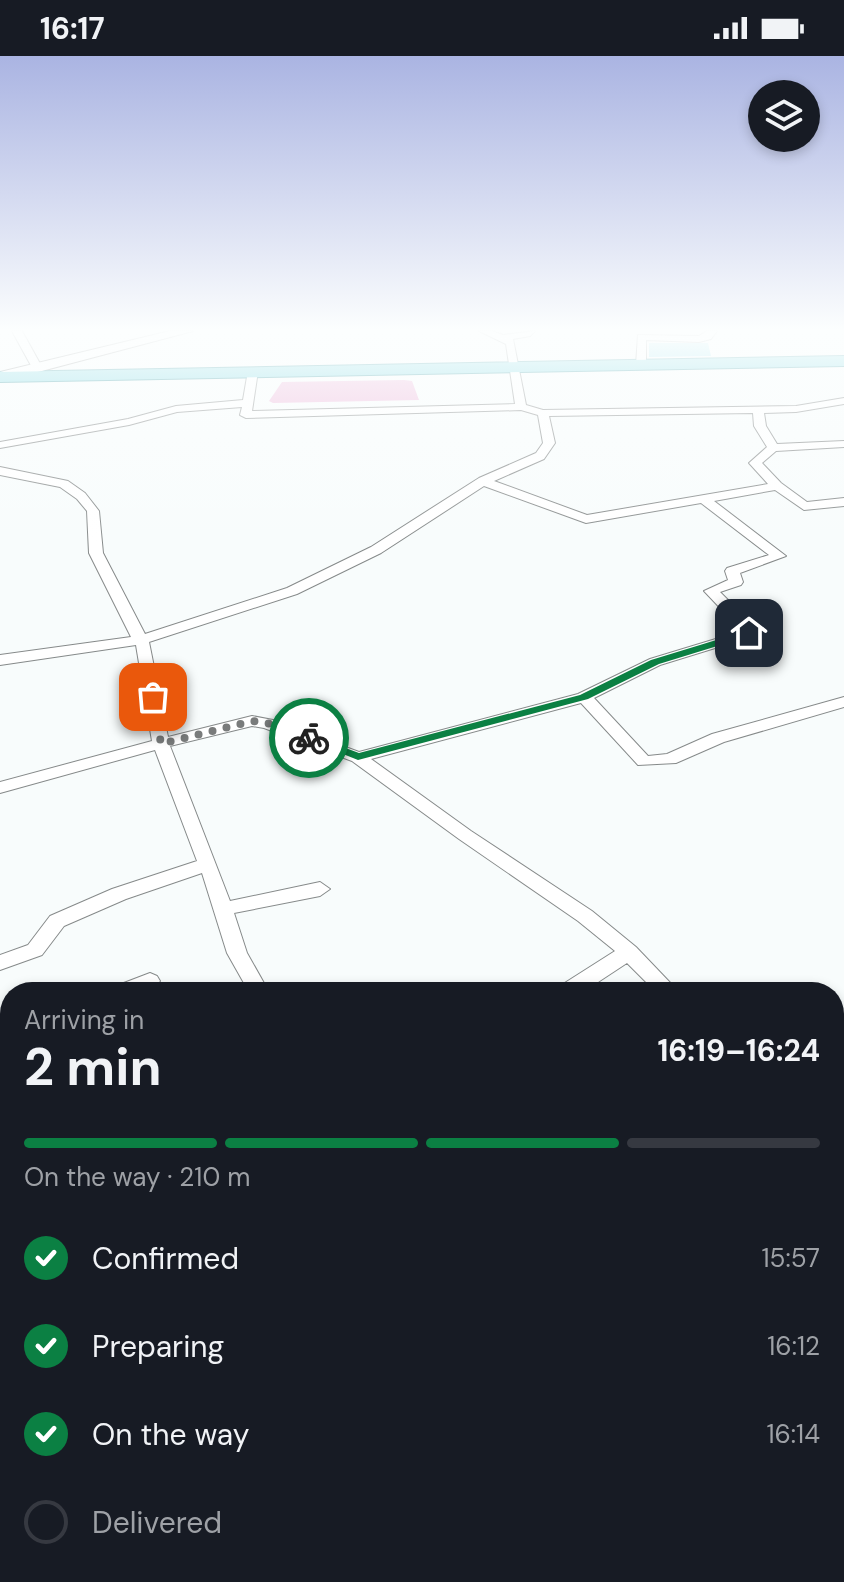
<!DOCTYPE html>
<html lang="en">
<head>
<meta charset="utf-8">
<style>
  body { margin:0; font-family:"DM Sans",sans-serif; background:#20242c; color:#f1f3f6; height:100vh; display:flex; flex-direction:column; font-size:30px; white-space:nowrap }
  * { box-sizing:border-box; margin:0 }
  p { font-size:26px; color:#9ea1a6 }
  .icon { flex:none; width:44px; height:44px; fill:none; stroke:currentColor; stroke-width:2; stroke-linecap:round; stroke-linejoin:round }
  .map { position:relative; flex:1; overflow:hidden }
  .details { position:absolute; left:0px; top:926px; width:844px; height:600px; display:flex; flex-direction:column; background:#171b24; border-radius:32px 32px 0 0; box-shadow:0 4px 12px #0003 }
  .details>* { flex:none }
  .fabs { position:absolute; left:748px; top:24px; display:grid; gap:16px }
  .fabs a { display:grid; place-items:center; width:72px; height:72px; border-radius:50%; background:#171b24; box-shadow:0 4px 12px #0003; font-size:40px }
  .pin { position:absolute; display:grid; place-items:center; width:68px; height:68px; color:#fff; margin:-34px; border-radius:16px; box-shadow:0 4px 12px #0006 }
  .courier { position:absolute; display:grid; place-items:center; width:80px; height:80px; margin:-40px; border:6px solid #0b8043; border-radius:50%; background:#fff; color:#222; box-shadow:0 2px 10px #0007 }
  .summary em { font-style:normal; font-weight:700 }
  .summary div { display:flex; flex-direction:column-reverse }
  .summary { display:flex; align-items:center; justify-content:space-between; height:136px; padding:0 24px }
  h1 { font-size:52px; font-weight:700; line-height:60px }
  .bar { display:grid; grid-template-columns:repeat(4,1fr); gap:12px 8px; align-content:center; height:96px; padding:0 24px }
  .bar i { height:10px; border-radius:6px; background:#363941 }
  .bar .selected { background:#0b8043 }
  .bar p { grid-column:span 4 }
  ol { padding:0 24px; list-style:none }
  li { display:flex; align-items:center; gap:24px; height:88px }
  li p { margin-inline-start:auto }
  li .icon { padding:8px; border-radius:50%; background:#0b8043; color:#fff; stroke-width:4 }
  li:last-child { color:#9ea1a6 }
  li i { width:44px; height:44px; border:4px solid #363941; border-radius:50% }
  .status { display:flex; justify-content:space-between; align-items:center; height:56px; padding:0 40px; background:#171b24; direction:ltr }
  .status svg { height:22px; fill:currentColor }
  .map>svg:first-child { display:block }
  .water { fill:#edb3d8 }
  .building { fill:#8ee1ed }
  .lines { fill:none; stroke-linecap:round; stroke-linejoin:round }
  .minor-casing { stroke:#868a8a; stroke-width:2 }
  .secondary-casing { stroke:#868a8a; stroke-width:2 }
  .primary-casing { stroke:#1f8a95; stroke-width:2 }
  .minor { fill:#fff; fill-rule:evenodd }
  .secondary { fill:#fff; fill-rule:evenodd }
  .primary { fill:#71d4df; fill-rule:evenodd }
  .route { fill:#0b8043 }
  .done { stroke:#797b7b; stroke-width:8; stroke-dasharray:0 14.4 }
</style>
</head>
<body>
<div class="status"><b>16:17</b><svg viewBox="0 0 49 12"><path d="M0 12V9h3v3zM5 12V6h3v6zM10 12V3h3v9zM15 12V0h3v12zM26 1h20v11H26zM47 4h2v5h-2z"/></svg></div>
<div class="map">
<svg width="844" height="1526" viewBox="0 0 844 1526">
  <rect width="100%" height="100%" fill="#f8fcfc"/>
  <!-- water -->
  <path class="water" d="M404 324 412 325 419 344 273 347 269 345 282 326Z"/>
  <!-- building -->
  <path class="building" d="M649 287H708L711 300 649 301Z"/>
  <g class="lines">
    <defs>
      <g id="minor">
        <path d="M12 275H22L43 313 42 315H34Z"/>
        <path d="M479 275H492L503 279 535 275 530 280 513 283 526 349 543 354 796 350 844 342V348L796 356 764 357 766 370 777 388 844 385V391L776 395 762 407 781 427 807 446 844 442V450L804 454 775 434 714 445 786 500 740 517 743 526 741 529 720 536 754 570V580L660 609 594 642 648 700 667 698 712 678 844 641V651L724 686 676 707 638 709 581 647 371 703 471 775 592 855 636 891 679 936H656L627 907 583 936H557L560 930 615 895 578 865 459 783 352 705 264 672 252 670 170 690 230 845 320 826 330 833 320 840 234 857 247 897 269 936H249L227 897 202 817 126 843 64 870 42 899 0 914V899L28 889 50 860 112 833 197 805 155 694 0 737V726L152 685 136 589 0 609V599L131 581 89 497 87 455 77 443 60 431 0 419V411L68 425 85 437 99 455 103 497 145 578 287 532 371 491 479 422 536 397 543 387 538 359 521 354 246 362 240 359 242 351 177 356 129 369 0 392V386L128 363 176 350 243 344 248 315 253 312 258 315 252 355 515 348 506 288ZM753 357 754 370 767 391 749 407 768 428 587 459 494 425 544 403 555 387 549 360ZM484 430 586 467 701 447 769 499 727 512 725 515 728 524 704 535 742 575 650 603 578 638 359 696 273 664 252 660 168 681 149 586 297 538 381 497Z"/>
        <path d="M707 275H717L711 283 699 286 646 284V309L641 312 636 309 638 279 699 280Z"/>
        <path d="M150 917 157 920 160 925C150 940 129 936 113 936L116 930Z"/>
        <path d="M834 1059 844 1064V1087L834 1082Z"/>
        <path d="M10 1204V1228L0 1232V1208Z"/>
        <path d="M844 1207V1238L834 1243V1212Z"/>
        <path d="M10 1364V1393L0 1397V1368Z"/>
        <path d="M834 1475 844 1479V1516L834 1512Z"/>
        <path d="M196 1516H227L231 1526H200Z"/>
      </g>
      <path id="secondary" d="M170 275H193L0 326V316Z"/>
      <path id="primary" d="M844 300V310L0 326V316Z"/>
    </defs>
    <!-- minor casing -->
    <use href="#minor" class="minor-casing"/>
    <!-- secondary casing -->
    <use href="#secondary" class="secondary-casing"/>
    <!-- primary casing -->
    <use href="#primary" class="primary-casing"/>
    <!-- minor -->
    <use href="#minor" class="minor"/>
    <!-- secondary -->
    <use href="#secondary" class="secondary"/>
    <!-- primary -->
    <use href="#primary" class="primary"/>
  </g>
  <!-- sky -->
  <linearGradient id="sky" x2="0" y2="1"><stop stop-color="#aab4e2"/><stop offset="0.56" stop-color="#fcfefe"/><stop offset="1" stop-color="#fcfefe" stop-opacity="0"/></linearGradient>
  <rect width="844" height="488" fill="url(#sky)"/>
  <!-- route -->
  <path class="route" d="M749 574 753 575V579L659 608 588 643 358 704 303 682 313 680 359 697 580 639 651 604Z"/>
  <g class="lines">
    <!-- done -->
    <path class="done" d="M153 641 161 688 252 665 267 667 309 682"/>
  </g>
</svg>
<div class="fabs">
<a><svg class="icon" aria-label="layers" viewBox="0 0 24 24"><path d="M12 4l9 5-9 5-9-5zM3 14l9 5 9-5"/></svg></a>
</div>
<div class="pin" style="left:153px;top:641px;background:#ea580c"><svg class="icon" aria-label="bag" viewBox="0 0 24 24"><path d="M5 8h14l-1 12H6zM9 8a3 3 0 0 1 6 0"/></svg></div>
<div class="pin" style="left:749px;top:577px;background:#1f2937"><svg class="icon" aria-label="home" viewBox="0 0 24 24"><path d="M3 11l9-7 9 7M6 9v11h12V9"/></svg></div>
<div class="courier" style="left:309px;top:682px"><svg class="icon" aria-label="bike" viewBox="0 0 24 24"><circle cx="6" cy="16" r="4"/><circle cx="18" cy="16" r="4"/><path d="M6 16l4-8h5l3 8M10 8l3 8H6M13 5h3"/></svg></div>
<section class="details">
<div class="summary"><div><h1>2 min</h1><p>Arriving in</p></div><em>16:19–16:24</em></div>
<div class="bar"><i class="selected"></i><i class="selected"></i><i class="selected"></i><i></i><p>On the way · 210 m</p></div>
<ol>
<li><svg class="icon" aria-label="check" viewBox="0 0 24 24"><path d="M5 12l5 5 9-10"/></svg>Confirmed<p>15:57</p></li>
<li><svg class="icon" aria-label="check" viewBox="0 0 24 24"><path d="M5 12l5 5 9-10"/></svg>Preparing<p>16:12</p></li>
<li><svg class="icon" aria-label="check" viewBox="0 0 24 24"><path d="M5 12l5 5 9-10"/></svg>On the way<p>16:14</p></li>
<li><i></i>Delivered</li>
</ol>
</section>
</div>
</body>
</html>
